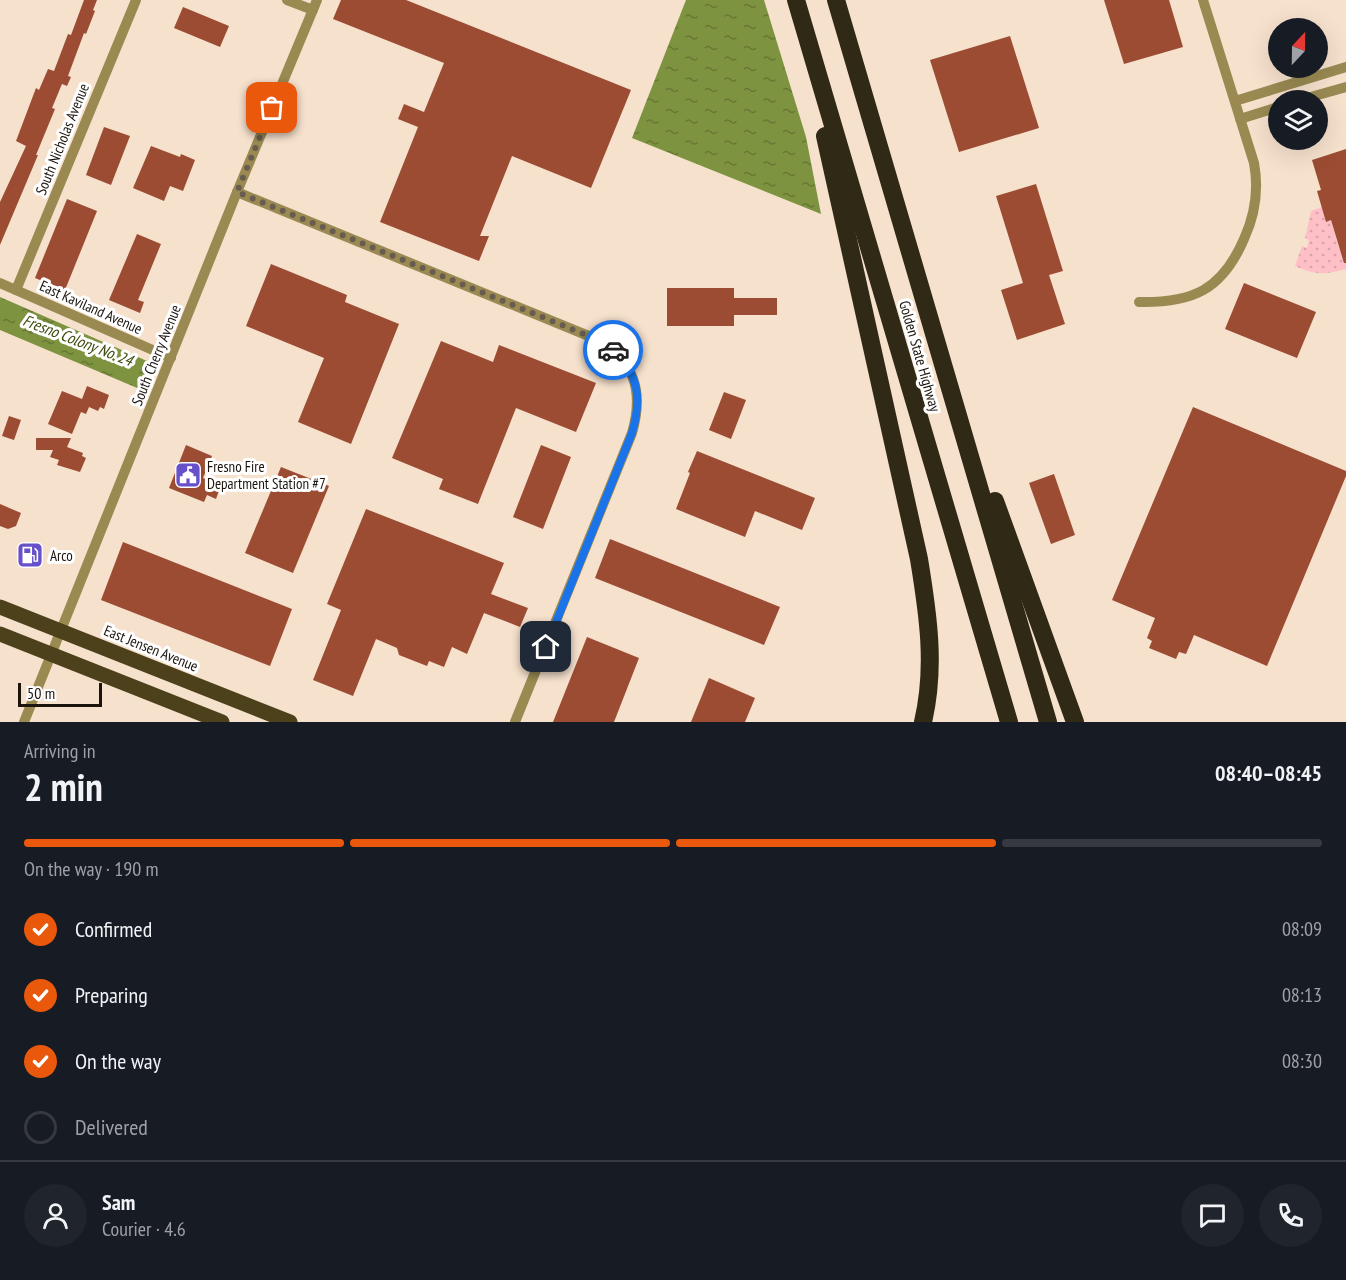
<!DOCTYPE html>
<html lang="en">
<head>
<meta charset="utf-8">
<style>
  body { margin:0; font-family:"PT Sans Narrow",sans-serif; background:#20242c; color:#f1f3f6; height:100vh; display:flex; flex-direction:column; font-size:22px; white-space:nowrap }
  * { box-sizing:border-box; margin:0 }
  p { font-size:20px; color:#9ea1a6 }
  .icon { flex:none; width:33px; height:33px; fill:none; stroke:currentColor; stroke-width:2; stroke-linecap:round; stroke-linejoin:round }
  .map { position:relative; height:722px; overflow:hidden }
  .sheet { display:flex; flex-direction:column; background:#171b24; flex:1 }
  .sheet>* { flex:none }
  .needle { width:39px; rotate:22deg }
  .fabs { position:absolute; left:1268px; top:18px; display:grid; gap:12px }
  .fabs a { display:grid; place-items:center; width:60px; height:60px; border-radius:50%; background:#171b24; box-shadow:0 6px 24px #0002; font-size:30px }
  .scale { position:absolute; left:18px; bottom:15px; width:84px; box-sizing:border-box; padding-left:6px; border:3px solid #1c150e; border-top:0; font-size:16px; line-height:21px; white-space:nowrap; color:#1c150e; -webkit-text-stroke:4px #fff; paint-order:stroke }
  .pin { position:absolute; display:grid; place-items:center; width:51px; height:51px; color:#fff; margin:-26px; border-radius:12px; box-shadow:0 3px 9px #0006 }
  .courier { position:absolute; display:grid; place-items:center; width:60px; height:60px; margin:-30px; border:4px solid #1a73e8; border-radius:50%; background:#fff; color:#222; box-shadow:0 2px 8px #0007 }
  .summary em { font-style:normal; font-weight:700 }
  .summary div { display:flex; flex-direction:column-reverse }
  .summary { display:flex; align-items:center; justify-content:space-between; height:102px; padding:0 24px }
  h1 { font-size:39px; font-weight:700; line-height:45px }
  .bar { display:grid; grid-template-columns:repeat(4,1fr); gap:9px 6px; align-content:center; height:72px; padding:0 24px }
  .bar i { height:8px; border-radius:4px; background:#363941 }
  .bar .selected { background:#ea580c }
  .bar p { grid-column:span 4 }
  .line { display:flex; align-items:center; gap:15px; padding:0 24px; border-top:2px solid #363941 }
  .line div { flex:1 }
  .round { display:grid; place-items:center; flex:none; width:63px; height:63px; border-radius:32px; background:#20242c }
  ol { padding:0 24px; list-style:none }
  li { display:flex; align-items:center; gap:18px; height:66px }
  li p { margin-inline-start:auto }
  li .icon { padding:6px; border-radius:50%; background:#ea580c; color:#fff; stroke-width:4 }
  li:last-child { color:#9ea1a6 }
  li i { width:33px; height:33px; border:3px solid #363941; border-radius:50% }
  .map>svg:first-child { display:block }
  .grass { fill:url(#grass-dots) }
  .water { fill:url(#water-ripples) }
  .building { fill:#9b4c33 }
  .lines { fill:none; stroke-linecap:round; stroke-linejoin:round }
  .minor { stroke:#9a8a52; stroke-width:10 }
  .primary { stroke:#4c411a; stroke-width:15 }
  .motorway { stroke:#2f2915; stroke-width:18 }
  .done { stroke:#685c51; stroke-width:6; stroke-dasharray:0 10.8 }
  .route { stroke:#1a73e8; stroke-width:8 }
  .labels { text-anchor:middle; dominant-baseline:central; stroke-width:6; stroke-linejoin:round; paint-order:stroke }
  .street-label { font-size:15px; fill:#1c150e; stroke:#fff }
  .poi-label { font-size:15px; fill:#1c150e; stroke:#fff; text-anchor:start }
  .water-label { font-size:16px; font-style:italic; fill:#3c4a0b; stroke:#fff }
</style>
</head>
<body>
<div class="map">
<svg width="1346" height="722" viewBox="0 0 1346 722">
  <defs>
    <pattern id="grass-dots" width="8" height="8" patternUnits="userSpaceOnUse" patternTransform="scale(1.5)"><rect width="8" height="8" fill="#febfc7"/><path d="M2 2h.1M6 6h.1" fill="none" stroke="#d9a3aa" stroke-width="1.8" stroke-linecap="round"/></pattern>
    <pattern id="water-ripples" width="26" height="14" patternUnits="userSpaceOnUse" patternTransform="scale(1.5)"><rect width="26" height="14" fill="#7e9340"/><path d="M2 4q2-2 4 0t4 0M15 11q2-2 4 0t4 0" fill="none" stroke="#667734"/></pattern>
  </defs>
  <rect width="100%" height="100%" fill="#f6e1cd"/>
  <!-- grass -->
  <path class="grass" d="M1322 207 1326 221 1331 220 1339 249 1346 247V269C1324 275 1316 275 1295 266L1302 246 1307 248 1309 240 1305 238 1311 211Z"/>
  <!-- water -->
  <g class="water">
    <path d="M686 0H764L806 137 821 214 632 138Z"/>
    <path d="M0 297 147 361C150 374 150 379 142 390L0 330Z"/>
  </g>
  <!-- building -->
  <g class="building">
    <path d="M84 0H97L93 10 95 11 86 34 84 33 68 76 71 77 67 86 62 84 52 108 55 109 36 155H38L0 245V202L26 146 16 141 36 88 39 90 48 69 54 71 68 34 71 35Z"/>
    <path d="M341 0H406L631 90 591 188 512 156 480 236H489L479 261 380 222 418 127 398 119 404 104 424 112 444 63 333 19Z"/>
    <path d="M1104 0H1169L1183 47 1124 64Z"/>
    <path d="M183 7 229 26 220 47 174 28Z"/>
    <path d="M1010 36 1039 128 959 152 930 60Z"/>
    <path d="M104 127 130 136 111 185 86 175Z"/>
    <path d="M151 146 180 157 181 154 195 160 183 191 170 186 164 201 133 188Z"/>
    <path d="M1346 149V263H1344L1331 220 1326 222 1317 191 1321 190 1312 160Z"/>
    <path d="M1036 184 1063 271 1049 275 1065 324 1017 340 1001 290 1023 283 996 196Z"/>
    <path d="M67 199 97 211 65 290 35 278Z"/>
    <path d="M137 234 161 244 138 300 144 302 140 313 109 300Z"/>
    <path d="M271 264 347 295 345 302 399 324 351 444 298 422 324 358 246 326Z"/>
    <path d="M1244 283 1316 312 1297 358 1225 329Z"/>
    <path d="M667 288H734V298H777V315H734V326H667Z"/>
    <path d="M441 341 493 362 499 345 596 383 576 432 516 408 478 504 439 489 443 479 392 458Z"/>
    <path d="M87 386 109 395 104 409 100 407 98 411 89 407 86 414 81 412 72 434 48 424 62 391 82 399Z"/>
    <path d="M724 392 746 400 731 439 709 430Z"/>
    <path d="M1193 407 1346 471V476L1267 666 1194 635 1186 654 1179 652 1176 659 1149 648 1152 641 1147 638 1155 618 1112 600Z"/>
    <path d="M9 416 21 420 14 440 2 436Z"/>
    <path d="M36 438H71L67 447 83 453 82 456 86 458 80 472 57 465 59 460 50 457 53 450H36Z"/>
    <path d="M186 445 212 456 203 478 221 485 216 499 207 495 204 502 169 488Z"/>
    <path d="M541 445 571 457 543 529 513 517Z"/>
    <path d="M697 451 815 498 802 530 755 511 745 537 676 509 690 473 688 472Z"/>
    <path d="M281 467 329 486 293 573 245 553Z"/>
    <path d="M1054 474 1075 535 1051 544 1029 483Z"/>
    <path d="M0 504 21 513 16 526 8 529 0 526Z"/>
    <path d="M366 509 504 563 491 594 528 608 520 627 484 613 467 654 452 647 444 667 429 661 427 666 399 655 397 648 376 639 353 696 313 680 341 610 327 604Z"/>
    <path d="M610 539 780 607 764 645 595 578Z"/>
    <path d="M123 542 292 609 270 666 101 600Z"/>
    <path d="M587 637 639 658 614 722H553Z"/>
    <path d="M709 678 755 698 745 722H691Z"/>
  </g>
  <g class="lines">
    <!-- minor -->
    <g class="minor">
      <path d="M287 0 313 10"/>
      <path d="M1300 100 1346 87"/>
      <path d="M1235 101 1346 67"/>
      <path d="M1240 119 1278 107"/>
      <path d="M237 192 596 339C635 362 644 391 632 433L515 722"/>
      <path d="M0 283 171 358"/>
      <path d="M16 290 136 0"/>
      <path d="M1139 302C1193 303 1222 290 1244 239 1255 215 1259 190 1254 163L1203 0"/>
      <path d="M24 722 237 192 317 0"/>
    </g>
    <!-- primary -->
    <g class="primary">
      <path d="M0 607 290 722"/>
      <path d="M0 634 222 722"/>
    </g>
    <!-- motorway -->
    <g class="motorway">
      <path d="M796 0 1009 722"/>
      <path d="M836 0 1048 722"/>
      <path d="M825 136 919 559C928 614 936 667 923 722"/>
      <path d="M995 501 1075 722"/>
    </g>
  </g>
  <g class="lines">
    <!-- done -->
    <path class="done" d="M272 108 237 192 596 339 613 350"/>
    <!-- route -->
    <path class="route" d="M546 647 632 433C642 399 639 374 613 350"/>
  </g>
  <!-- icons -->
  <defs>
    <symbol id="civic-square" viewBox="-11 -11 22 22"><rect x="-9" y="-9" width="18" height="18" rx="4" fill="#6750c9" stroke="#fff"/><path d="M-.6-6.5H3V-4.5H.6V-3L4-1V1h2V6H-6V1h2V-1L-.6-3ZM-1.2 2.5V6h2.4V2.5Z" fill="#fff"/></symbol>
    <symbol id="fuel-square" viewBox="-11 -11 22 22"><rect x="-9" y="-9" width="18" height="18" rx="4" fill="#6750c9" stroke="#fff"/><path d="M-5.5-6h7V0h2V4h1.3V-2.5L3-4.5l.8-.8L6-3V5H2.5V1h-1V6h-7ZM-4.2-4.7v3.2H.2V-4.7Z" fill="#fff"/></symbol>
  </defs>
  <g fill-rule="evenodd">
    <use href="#civic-square" x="173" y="460" width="30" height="30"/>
    <use href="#fuel-square" x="15" y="540" width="30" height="30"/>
  </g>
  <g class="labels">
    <!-- street labels -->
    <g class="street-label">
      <text transform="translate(62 139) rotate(-68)">South Nicholas Avenue</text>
      <text transform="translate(91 307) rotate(24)">East Kaviland Avenue</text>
      <text transform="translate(156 355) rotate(-68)">South Cherry Avenue</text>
      <text transform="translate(920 356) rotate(74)">Golden State Highway</text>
      <text transform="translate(151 648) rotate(22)">East Jensen Avenue</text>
    </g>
    <!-- poi labels -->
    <g class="poi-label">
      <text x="207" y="466">Fresno Fire<tspan x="207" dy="17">Department Station #7</tspan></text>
      <text x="50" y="555">Arco</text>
    </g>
    <!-- water labels -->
    <g class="water-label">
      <text transform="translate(78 340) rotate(21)">Fresno Colony No. 24</text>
    </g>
  </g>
</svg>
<div class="fabs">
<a><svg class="needle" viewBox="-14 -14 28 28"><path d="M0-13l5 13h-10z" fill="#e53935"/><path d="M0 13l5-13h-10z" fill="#9ea1a6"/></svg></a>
<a><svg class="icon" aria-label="layers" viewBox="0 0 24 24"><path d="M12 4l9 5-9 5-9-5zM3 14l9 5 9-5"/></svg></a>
</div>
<div class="scale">50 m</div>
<div class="pin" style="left:272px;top:108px;background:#ea580c"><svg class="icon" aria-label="bag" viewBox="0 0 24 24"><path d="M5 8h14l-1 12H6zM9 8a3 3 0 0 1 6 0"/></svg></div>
<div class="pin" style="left:546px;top:647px;background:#1f2937"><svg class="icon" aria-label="home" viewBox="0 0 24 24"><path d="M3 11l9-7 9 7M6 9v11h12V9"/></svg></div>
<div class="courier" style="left:613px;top:350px"><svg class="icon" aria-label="car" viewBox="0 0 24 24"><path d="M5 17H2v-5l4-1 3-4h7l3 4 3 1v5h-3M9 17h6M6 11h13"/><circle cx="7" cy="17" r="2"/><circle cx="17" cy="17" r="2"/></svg></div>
</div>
<section class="sheet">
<div class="summary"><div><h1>2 min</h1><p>Arriving in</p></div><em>08:40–08:45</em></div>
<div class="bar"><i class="selected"></i><i class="selected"></i><i class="selected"></i><i></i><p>On the way · 190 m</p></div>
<ol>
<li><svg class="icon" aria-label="check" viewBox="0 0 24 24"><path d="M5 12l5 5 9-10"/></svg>Confirmed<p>08:09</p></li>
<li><svg class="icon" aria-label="check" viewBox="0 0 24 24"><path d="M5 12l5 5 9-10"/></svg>Preparing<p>08:13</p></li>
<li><svg class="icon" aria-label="check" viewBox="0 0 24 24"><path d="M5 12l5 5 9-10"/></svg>On the way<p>08:30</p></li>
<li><i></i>Delivered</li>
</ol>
<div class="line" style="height:108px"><a class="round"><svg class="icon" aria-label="person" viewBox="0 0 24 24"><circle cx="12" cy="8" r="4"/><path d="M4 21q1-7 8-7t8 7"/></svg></a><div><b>Sam</b><p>Courier · 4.6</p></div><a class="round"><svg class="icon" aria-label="chat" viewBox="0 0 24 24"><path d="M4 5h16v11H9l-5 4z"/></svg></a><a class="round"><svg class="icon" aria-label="phone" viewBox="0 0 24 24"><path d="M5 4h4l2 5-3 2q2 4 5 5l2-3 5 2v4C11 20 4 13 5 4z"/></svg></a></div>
</section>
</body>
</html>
